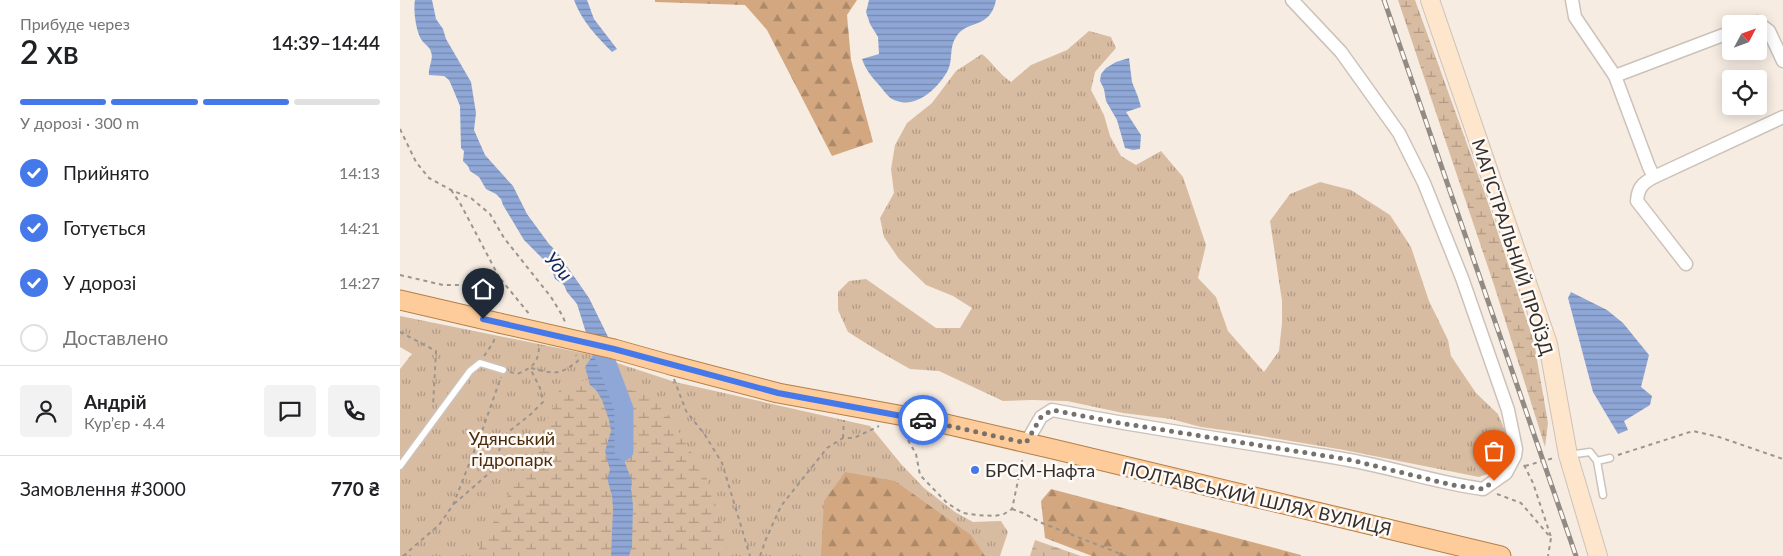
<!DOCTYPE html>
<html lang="uk">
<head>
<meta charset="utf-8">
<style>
  body { margin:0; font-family:Lato,sans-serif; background:#f2f2f2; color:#202124; height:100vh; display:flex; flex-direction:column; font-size:19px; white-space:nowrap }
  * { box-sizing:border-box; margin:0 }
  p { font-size:16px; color:#757577 }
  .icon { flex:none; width:28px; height:28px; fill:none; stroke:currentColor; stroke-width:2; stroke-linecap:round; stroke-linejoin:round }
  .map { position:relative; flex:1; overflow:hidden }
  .sheet { display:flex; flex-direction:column; background:#fff; width:400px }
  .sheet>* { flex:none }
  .needle { width:32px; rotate:49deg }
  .controls { position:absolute; left:1322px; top:15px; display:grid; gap:10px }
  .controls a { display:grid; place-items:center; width:45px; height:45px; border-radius:5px; background:#fff; box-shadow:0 2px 12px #0003; font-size:25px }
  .pin { position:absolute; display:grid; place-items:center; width:42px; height:42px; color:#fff; margin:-51px -21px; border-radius:50% 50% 50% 0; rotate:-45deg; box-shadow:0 0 5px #0007 }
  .pin .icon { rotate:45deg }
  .courier { position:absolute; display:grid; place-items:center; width:50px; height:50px; margin:-25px; border:4px solid #4578e9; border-radius:50%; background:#fff; color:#222; box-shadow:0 1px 6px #0007 }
  .overview em { font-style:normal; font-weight:600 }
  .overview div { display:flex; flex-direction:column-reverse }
  .overview { display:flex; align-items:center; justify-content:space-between; height:85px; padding:0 20px }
  h1 { font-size:32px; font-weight:600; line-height:38px }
  .bar { display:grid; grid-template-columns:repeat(4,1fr); gap:8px 5px; align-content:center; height:60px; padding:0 20px }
  .bar i { height:6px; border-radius:4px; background:#e0e0e0 }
  .bar .current { background:#4578e9 }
  .bar p { grid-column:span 4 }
  .line { display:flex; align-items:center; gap:12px; padding:0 20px; border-top:1px solid #e0e0e0 }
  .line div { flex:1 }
  .round { display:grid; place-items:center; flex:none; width:52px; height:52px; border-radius:5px; background:#f2f2f2 }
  ol { padding:0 20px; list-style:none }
  li { display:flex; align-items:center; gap:15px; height:55px }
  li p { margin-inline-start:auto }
  li .icon { padding:5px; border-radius:50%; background:#4578e9; color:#fff; stroke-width:4 }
  li:last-child { color:#757577 }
  li i { width:28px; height:28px; border:2px solid #e0e0e0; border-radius:50% }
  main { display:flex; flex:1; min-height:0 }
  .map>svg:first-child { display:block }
  .grass { fill:url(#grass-tufts) }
  .forest { fill:url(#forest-firs) }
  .wetland { fill:url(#wetland-marsh) }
  .water { fill:url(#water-rules) }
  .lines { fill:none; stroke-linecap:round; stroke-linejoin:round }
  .river { stroke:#8fa7d7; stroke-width:19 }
  .lane-casing { stroke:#ccc2b9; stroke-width:9 }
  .street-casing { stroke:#ccc2b9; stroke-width:15 }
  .secondary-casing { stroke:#ccc2b9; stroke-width:20 }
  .primary-casing { stroke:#b57f48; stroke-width:21 }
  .path { stroke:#9c958e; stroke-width:2; stroke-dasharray:4 4; stroke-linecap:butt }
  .lane { stroke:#fff; stroke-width:6 }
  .street { stroke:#fff; stroke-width:12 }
  .secondary { stroke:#fee6cd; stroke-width:18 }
  .primary { stroke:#fdcc9a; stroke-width:19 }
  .rail-casing { stroke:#918b84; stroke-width:5 }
  .rail { stroke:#fffaf6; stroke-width:3; stroke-dasharray:9; stroke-linecap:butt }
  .primary-bridge-casing { stroke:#b57f48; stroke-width:21; stroke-linecap:butt }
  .primary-bridge { stroke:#fdcc9a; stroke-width:19 }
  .done { stroke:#77716c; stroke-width:5; stroke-dasharray:0 9 }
  .route { stroke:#4578e9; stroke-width:6 }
  .poi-dot { fill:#4578e9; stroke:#fffaf6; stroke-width:2 }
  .labels { text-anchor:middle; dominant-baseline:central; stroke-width:5; stroke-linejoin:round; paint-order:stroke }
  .street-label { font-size:18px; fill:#332f2c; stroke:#fffaf6 }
  .park-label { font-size:18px; fill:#4a2c0c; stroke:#fffaf6 }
  .poi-label { font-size:18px; fill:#332f2c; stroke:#fffaf6; text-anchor:start }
  .water-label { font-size:19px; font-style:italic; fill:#0f2860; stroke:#fffaf6 }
</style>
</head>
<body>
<main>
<section class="sheet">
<div class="overview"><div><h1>2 хв</h1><p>Прибуде через</p></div><em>14:39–14:44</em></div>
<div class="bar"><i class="current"></i><i class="current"></i><i class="current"></i><i></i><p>У дорозі · 300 m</p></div>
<ol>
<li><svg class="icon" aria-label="check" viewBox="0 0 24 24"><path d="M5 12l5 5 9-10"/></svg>Прийнято<p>14:13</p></li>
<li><svg class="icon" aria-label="check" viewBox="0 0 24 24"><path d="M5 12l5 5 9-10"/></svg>Готується<p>14:21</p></li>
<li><svg class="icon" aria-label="check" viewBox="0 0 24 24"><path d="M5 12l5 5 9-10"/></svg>У дорозі<p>14:27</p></li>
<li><i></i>Доставлено</li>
</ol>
<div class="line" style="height:90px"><a class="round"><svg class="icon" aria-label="person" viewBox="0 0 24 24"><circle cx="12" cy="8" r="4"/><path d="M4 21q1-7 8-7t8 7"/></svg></a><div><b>Андрій</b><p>Кур’єр · 4.4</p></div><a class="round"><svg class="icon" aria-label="chat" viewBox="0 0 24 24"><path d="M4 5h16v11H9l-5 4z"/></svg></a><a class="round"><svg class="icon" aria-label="phone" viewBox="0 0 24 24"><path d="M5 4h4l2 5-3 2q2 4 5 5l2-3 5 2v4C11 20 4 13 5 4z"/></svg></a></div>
<div class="line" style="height:65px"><div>Замовлення #3000</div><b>770 ₴</b></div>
</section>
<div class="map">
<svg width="1383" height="556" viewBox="0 0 1383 556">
  <defs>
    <pattern id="grass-tufts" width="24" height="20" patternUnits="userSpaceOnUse" patternTransform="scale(1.25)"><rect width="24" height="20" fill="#d8bca2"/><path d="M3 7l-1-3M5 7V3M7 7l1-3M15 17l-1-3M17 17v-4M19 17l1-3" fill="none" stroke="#b09984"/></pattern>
    <pattern id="forest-firs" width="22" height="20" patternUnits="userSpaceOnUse" patternTransform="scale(1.25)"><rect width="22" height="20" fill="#d3a880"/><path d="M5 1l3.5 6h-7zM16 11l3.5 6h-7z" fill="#ac8969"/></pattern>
    <pattern id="wetland-marsh" width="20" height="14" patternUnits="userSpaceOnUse" patternTransform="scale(1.25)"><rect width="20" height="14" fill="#d8bca2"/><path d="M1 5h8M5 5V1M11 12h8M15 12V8" fill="none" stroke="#b09984"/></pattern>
    <pattern id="water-rules" width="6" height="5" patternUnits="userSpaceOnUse" patternTransform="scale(1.25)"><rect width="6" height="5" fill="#8fa7d7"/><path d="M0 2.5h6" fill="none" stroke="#7588af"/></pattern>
  </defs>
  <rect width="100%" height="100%" fill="#f6ece2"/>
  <!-- grass -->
  <g class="grass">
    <path d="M689 31 711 37 716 48 695 72 691 90 704 115 710 136 721 156 736 165 761 151 783 177 806 245 798 278 816 297 828 331 864 372 879 351 882 323V301L870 221 890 194 920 182 951 190 990 215 1011 247 1029 301 1048 340 1051 356 1076 393 1098 414 1111 445 1101 469 1079 477 944 450 838 432 801 427 771 419 723 413 667 401 632 400 603 401 539 371 510 369 480 352 448 332 438 310V292L449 281 466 279 536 328H560L572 308 553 296 526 285 499 259 484 237 480 218 494 193 491 169 495 145 507 123 532 103 556 71 582 54C593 63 599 74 611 82L631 65 667 50Z"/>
    <path d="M0 316 193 355 275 382 470 426 501 464 524 488 555 512 573 522 601 521 608 532 600 556H0V369L12 354 0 347Z"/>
  </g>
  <!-- forest -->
  <g class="forest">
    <path d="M255 0H457L447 15 451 60 473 142 432 156 367 30 345 5 255 2Z"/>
    <path d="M445 472 495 481 571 535 585 556H421L424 501Z"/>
    <path d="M651 489 901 555V556H692L645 538 641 501Z"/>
  </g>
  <!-- wetland -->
  <g class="wetland">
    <path d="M998 0H1015L1085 194 1134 342 1148 423 1145 447 1094 285Z"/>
    <path d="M186 380 257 396 305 475 321 520 328 556H75L142 433 161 386Z"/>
    <path d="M635 540 681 556H630Z"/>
  </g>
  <!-- water -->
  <g class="water">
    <path d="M15 0H32L36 19 43 29 46 39 71 82 76 113 74 130 85 155 113 186 127 214 149 244 157 252 189 298 214 349 216 360 205 373 208 382 212 380C218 386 219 392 220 400L217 403 222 414 225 433 226 454 225 463 232 481 231 490 233 505 232 546 229 556H211L213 508 212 496 207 478 210 470 205 451 211 431 209 420 202 400 196 390 190 385 185 367 193 355 177 304 167 292 164 285 155 279 150 266 124 240 103 205 101 199 96 194 86 189 79 177 70 171 68 166 63 161 64 151 61 148 60 106 53 89 49 80 44 76 29 75C28 68 34 58 31 52 30 47 24 44 21 39 16 31 13 9 15 0Z"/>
    <path d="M174 0H187L194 19 217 49 212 52C197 37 181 20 174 0Z"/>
    <path d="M469 0H596C590 30 567 19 556 37 549 47 553 60 548 70 538 89 514 111 492 99 487 96 483 89 479 85 471 76 466 70 462 59L479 54 478 37 470 24 466 12Z"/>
    <path d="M729 58 732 82 738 97 741 107 726 112 741 135 740 149 733 150 725 148 717 120 706 101 704 89 700 81 701 74 706 68 716 62Z"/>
    <path d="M1171 292 1207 310 1223 323 1249 355 1241 387 1252 396 1250 405 1224 421 1228 430 1218 434 1193 392 1168 298Z"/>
  </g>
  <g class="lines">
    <!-- river -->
    <path class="river" d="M200 345 224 409V451"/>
    <defs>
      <g id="lane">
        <path d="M1168 455 1190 452 1197 461 1210 458"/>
        <path d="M1197 461 1203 495"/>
        <path d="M0 466 70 371 80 363 103 370"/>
      </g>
      <g id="street">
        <path d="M1172 0 1175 17 1215 76 1249 167 1254 177"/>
        <path d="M1352 24 1357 22 1369 31 1383 61"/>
        <path d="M1215 76 1331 32"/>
        <path d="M1286 264 1237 201C1238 187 1243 183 1254 177L1383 117"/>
        <path d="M626 443 641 417 652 410C751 429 850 443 949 460 994 468 1037 483 1083 489L1106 473 1115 456 1116 449 1108 410 1062 278 1024 183 999 133 941 52 892 0"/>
      </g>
      <path id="secondary" d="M1030 0 1148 344 1168 455 1198 556"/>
      <g id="primary">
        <path d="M0 300 99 323"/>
        <path d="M271 365 378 393 537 422 653 449 1101 556"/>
      </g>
    </defs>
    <!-- lane casing -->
    <use href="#lane" class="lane-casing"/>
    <!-- street casing -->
    <use href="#street" class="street-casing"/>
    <!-- secondary casing -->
    <use href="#secondary" class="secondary-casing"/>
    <!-- primary casing -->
    <use href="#primary" class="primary-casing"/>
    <!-- path -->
    <g class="path">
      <path d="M0 129 16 162 29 178 51 190 71 198 90 214 104 238 151 297 162 315 166 324"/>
      <path d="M51 190 60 203 99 277"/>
      <path d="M0 275 43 285H72L99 277 130 315"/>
      <path d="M0 332 36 351 33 406"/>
      <path d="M84 356 93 343 95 337"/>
      <path d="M131 368C155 374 158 376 178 361L176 355"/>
      <path d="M110 372 117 374C132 368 139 363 139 345"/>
      <path d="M274 379 286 411 305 435 322 463 350 556"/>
      <path d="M504 433 516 454 520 475 547 503 563 513 577 515 594 516 604 514 612 509 623 457"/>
      <path d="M443 438 444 420"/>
      <path d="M1218 455 1293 431 1319 437 1383 459"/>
      <path d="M1124 465 1133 483 1151 537"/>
      <path d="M1125 466 1154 458"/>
      <path d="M1097 494 1121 503 1151 538 1148 556"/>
      <path d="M54 504 95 468 100 447 107 433 131 414 143 402 140 388 130 368"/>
      <path d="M612 509 623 513 642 523 726 556"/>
      <path d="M3 556 39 525 53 505 82 431 101 377"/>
      <path d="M360 556 366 539 381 506 427 448 443 438H454L479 426"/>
    </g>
    <!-- lane -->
    <use href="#lane" class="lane"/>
    <!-- street -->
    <use href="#street" class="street"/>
    <!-- secondary -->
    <use href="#secondary" class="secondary"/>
    <!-- primary -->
    <use href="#primary" class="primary"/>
    <defs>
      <path id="rail" d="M984 0 1176 556"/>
    </defs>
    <!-- rail casing -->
    <use href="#rail" class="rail-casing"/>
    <!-- rail -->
    <use href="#rail" class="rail"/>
    <defs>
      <path id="primary-bridge" d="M99 323 214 349 271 365"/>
    </defs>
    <!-- primary-bridge casing -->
    <use href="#primary-bridge" class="primary-bridge-casing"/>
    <!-- primary-bridge -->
    <use href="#primary-bridge" class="primary-bridge"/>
  </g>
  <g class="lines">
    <!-- done -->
    <path class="done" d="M523 420 626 443 641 417 652 410 720 423 951 460 1052 485 1083 489 1094 481"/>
    <!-- route -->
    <path class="route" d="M83 319 214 349 378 393 523 420"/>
  </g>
  <!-- markers -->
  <circle class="poi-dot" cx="575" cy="470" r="5"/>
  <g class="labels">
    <!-- street labels -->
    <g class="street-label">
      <text transform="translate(1113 247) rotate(72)">МАГІСТРАЛЬНИЙ ПРОЇЗД</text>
      <text transform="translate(857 498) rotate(13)">ПОЛТАВСЬКИЙ ШЛЯХ ВУЛИЦЯ</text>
    </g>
    <!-- park labels -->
    <g class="park-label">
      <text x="112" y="438">Удянський<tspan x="112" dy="21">гідропарк</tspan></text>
    </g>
    <!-- poi labels -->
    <g class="poi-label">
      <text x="585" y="470">БРСМ-Нафта</text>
    </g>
    <!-- water labels -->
    <g class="water-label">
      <text transform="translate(159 266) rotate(49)">Уди</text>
    </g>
  </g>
</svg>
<div class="controls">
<a><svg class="needle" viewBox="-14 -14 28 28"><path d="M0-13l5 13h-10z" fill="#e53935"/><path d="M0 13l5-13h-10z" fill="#757577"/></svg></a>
<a><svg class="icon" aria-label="locate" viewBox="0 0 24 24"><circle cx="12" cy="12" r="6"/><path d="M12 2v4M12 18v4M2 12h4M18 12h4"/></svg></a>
</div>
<div class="pin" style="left:1094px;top:481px;background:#ea580c"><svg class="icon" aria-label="bag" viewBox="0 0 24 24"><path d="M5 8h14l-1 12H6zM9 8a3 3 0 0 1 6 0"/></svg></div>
<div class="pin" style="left:83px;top:319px;background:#1f2937"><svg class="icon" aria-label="home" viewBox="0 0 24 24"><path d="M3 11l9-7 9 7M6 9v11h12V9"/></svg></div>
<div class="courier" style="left:523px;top:420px"><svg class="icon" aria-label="car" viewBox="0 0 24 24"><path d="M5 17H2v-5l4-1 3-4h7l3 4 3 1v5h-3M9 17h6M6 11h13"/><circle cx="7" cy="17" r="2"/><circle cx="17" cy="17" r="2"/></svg></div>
</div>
</main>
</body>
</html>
